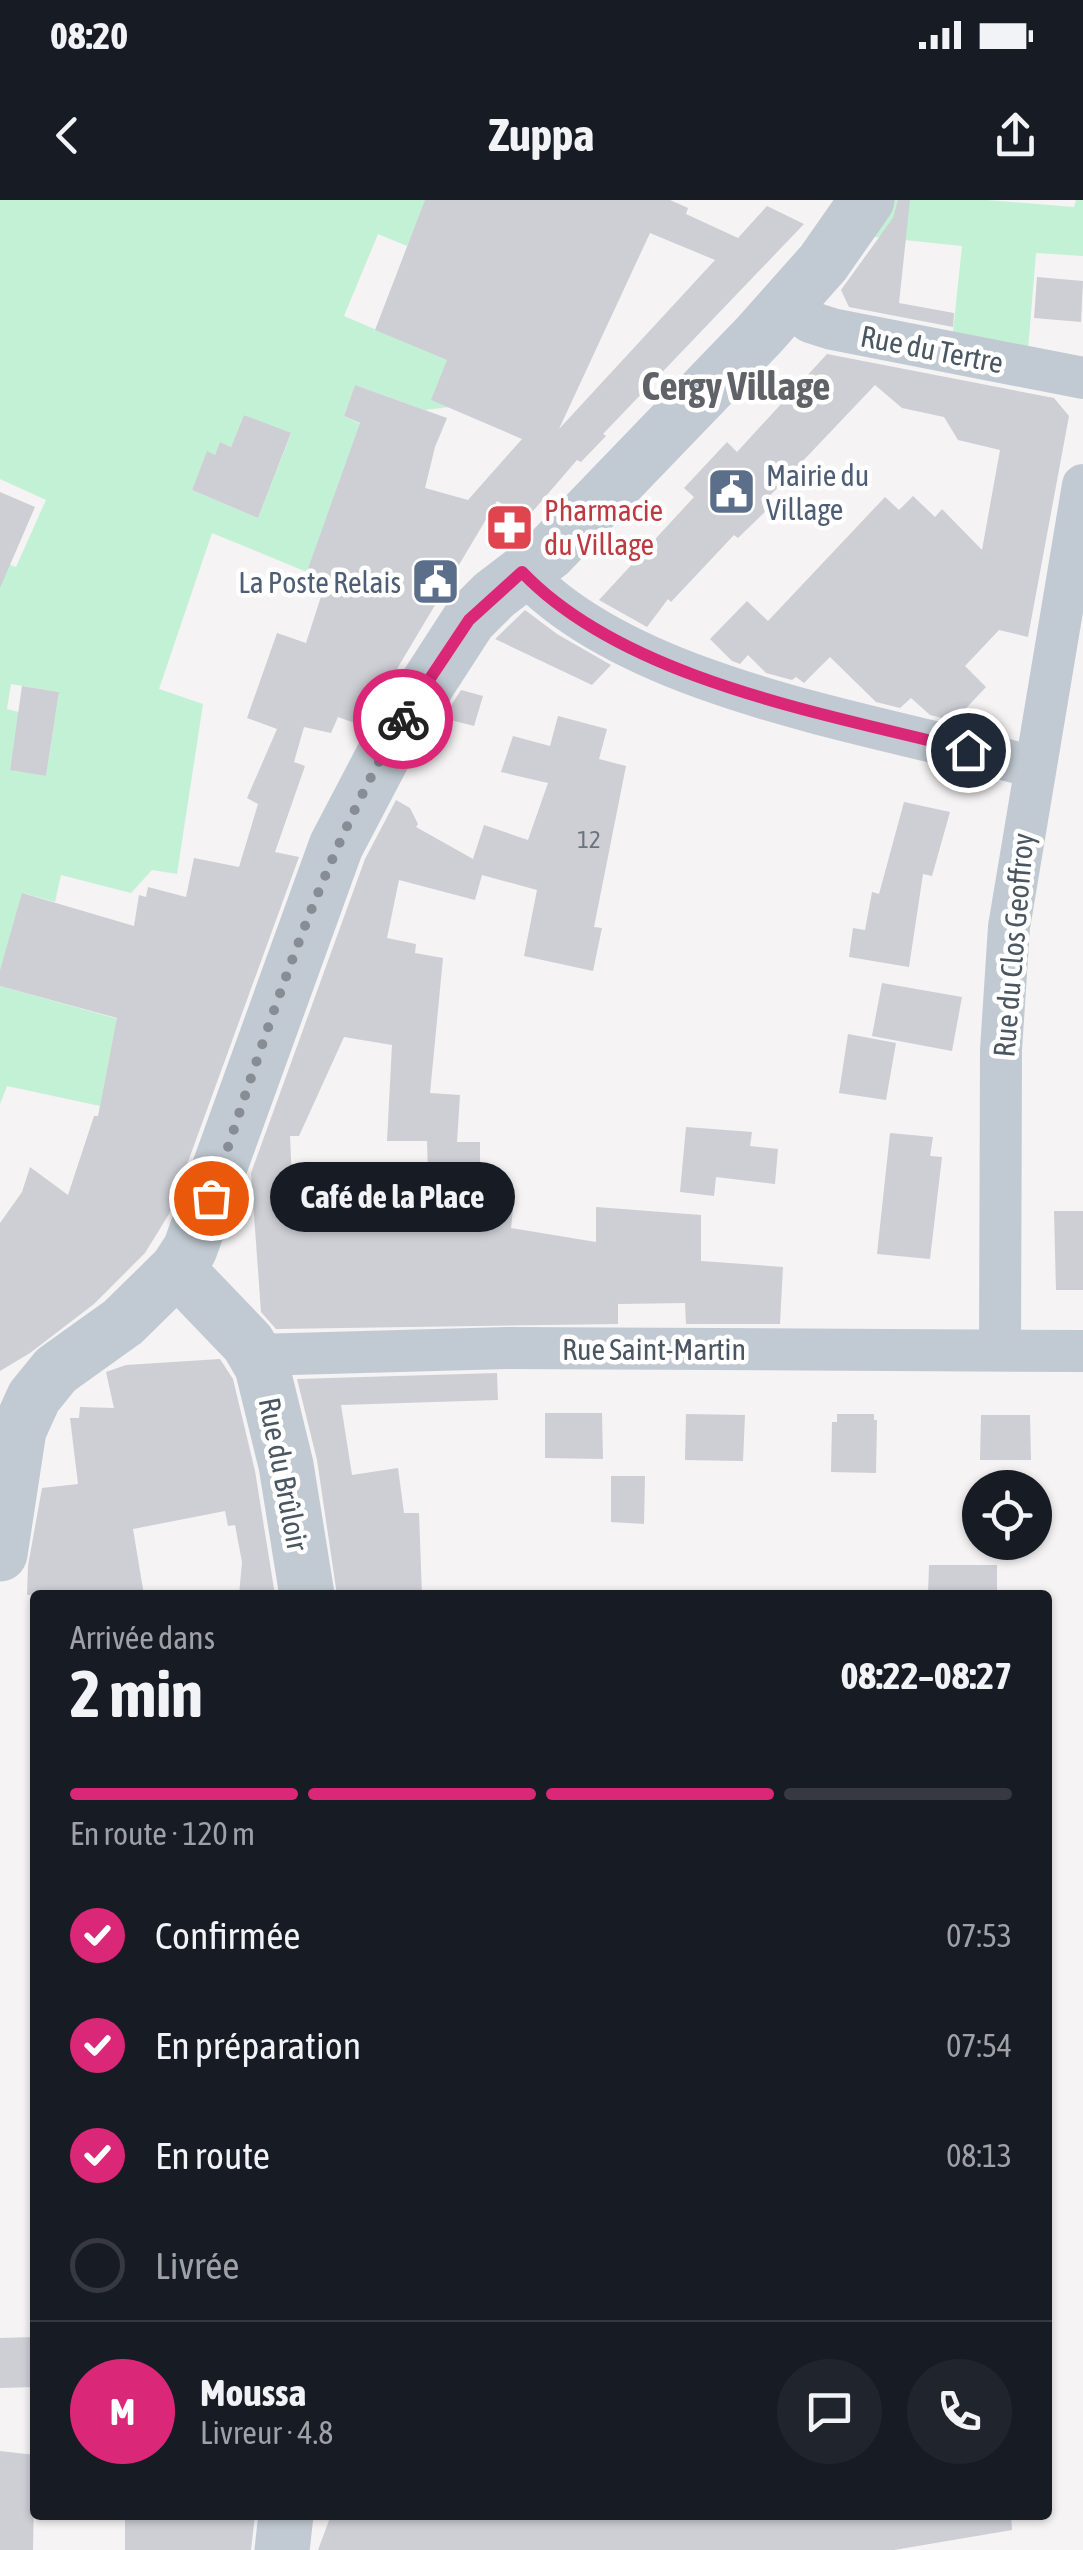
<!DOCTYPE html>
<html lang="fr">
<head>
<meta charset="utf-8">
<style>
  body { margin:0; font-family:"Asap Condensed",sans-serif; background:#20242c; color:#f1f3f6; height:100vh; display:flex; flex-direction:column; font-size:38px; white-space:nowrap }
  * { box-sizing:border-box; margin:0 }
  p { font-size:32px; color:#9ea1a6 }
  .icon { flex:none; width:55px; height:55px; fill:none; stroke:currentColor; stroke-width:2; stroke-linecap:round; stroke-linejoin:round }
  .map { position:relative; flex:1; overflow:hidden }
  .details { position:absolute; left:30px; top:1390px; width:1022px; height:930px; display:flex; flex-direction:column; background:#171b24; border-radius:10px; box-shadow:0 2px 8px #0004 }
  .details>* { flex:none }
  .fabs { position:absolute; left:962px; top:1270px; display:grid; gap:20px }
  .fabs a { display:grid; place-items:center; width:90px; height:90px; border-radius:50%; background:#171b24; box-shadow:0 2px 8px #0004; font-size:50px }
  .pin { position:absolute; display:grid; place-items:center; width:85px; height:85px; color:#fff; margin:-42px; border:5px solid #fff; border-radius:50%; box-shadow:0 2px 10px #0007 }
  .courier { position:absolute; display:grid; place-items:center; width:100px; height:100px; margin:-50px; border:8px solid #db2777; border-radius:50%; background:#fff; color:#222; box-shadow:0 2px 12px #0007 }
  .bubble { position:absolute; height:70px; border-radius:35px; background:#171b24; box-shadow:0 2px 8px #0004; font-size:32px; font-weight:700; line-height:70px; text-align:center }
  .headline em { font-style:normal; font-weight:700 }
  .headline div { display:flex; flex-direction:column-reverse }
  .headline { display:flex; align-items:center; justify-content:space-between; height:170px; padding:0 40px }
  h1 { font-size:65px; font-weight:700; line-height:75px }
  .bar { display:grid; grid-template-columns:repeat(4,1fr); gap:15px 10px; align-content:center; height:120px; padding:0 40px }
  .bar i { height:12px; border-radius:8px; background:#363941 }
  .bar .on { background:#db2777 }
  .bar p { grid-column:span 4 }
  .line { display:flex; align-items:center; gap:25px; padding:0 40px; border-top:2px solid #363941 }
  .line div { flex:1 }
  .round { display:grid; place-items:center; flex:none; width:105px; height:105px; border-radius:52px; background:#20242c }
  ol { padding:0 40px; list-style:none }
  li { display:flex; align-items:center; gap:30px; height:110px }
  li p { margin-inline-start:auto }
  li .icon { padding:10px; border-radius:50%; background:#db2777; color:#fff; stroke-width:4 }
  li:last-child { color:#9ea1a6 }
  li i { width:55px; height:55px; border:5px solid #363941; border-radius:50% }
  .status { display:flex; justify-content:space-between; align-items:center; height:70px; padding:0 50px; background:#171b24; direction:ltr }
  .status svg { height:28px; fill:currentColor }
  header { display:flex; justify-content:space-between; align-items:center; height:130px; padding:0 40px; background:#171b24; font-size:45px; font-weight:700 }
  .map>svg:first-child { display:block }
  .green { fill:#c3f1d5; fill-rule:evenodd }
  .building { fill:#cdcfd5; fill-rule:evenodd }
  .lines { fill:none; stroke-linecap:round; stroke-linejoin:round }
  .minor { stroke:#c1cad2; stroke-width:42 }
  .tertiary { stroke:#c1cad2; stroke-width:55 }
  .done { stroke:#868d94; stroke-width:10; stroke-dasharray:0 18 }
  .route { stroke:#db2777; stroke-width:12 }
  .labels { text-anchor:middle; dominant-baseline:central; stroke-width:9; stroke-linejoin:round; paint-order:stroke }
  .number-label { font-size:25px; fill:#6b747e }
  .street-label { font-size:30px; fill:#4a5661; stroke:#fff }
  .service-label { font-size:30px; fill:#4e5e75; stroke:#fff; text-anchor:start }
  .health-label { font-size:30px; fill:#be3a42; stroke:#fff; text-anchor:start }
  .district-label { font-size:40px; font-weight:bold; fill:#5f6368; stroke:#fff }
</style>
</head>
<body>
<div class="status"><b>08:20</b><svg viewBox="0 0 49 12"><path d="M0 12V9h3v3zM5 12V6h3v6zM10 12V3h3v9zM15 12V0h3v12zM26 1h20v11H26zM47 4h2v5h-2z"/></svg></div>
<header><svg class="icon" aria-label="back" viewBox="0 0 24 24"><path d="M15 5l-7 7 7 7"/></svg>Zuppa<svg class="icon" aria-label="share" viewBox="0 0 24 24"><path d="M12 15V3M7 8l5-5 5 5M5 13v7h14v-7"/></svg></header>
<div class="map">
<svg width="1083" height="2350" viewBox="0 0 1083 2350">
  <rect width="100%" height="100%" fill="#f5f3f3"/>
  <!-- green -->
  <g class="green">
    <path d="M0 0H427L407 46 378 34 344 116 447 160 450 207 425 210 355 185 344 216 360 224 307 372 212 333 159 489 203 504 177 674 152 670 131 693 61 675 55 702 23 693 0 770V361L16 367 46 300 0 279ZM244 215 291 234 258 318 192 290 207 252 215 255 220 242 231 247ZM11 484 59 492 46 576 10 569 19 512 7 509Z"/>
    <path d="M890 0H987L1074 7 1076 0H1083V56L1036 53 1028 150 953 132 962 46 866 36Z"/>
    <path d="M0 786 154 829 137 859 110 854 100 906 7 886 0 904Z"/>
  </g>
  <!-- building -->
  <g class="building">
    <path d="M425 0H670L688 8 686 14 738 38 767 6 804 24 603 234 606 236 581 262 577 260 527 318 497 301 363 526 338 517 331 533 304 527 294 562 305 566 275 652 299 657 169 1014 145 1053 94 1104 30 1153 0 1171V1023L22 992 30 967 68 995 94 916H98L117 818 0 786V770L22 693 134 726 139 695 146 697 148 687 186 697 194 658 239 667 258 604 247 598 277 529 247 518 277 433 306 443 326 381 306 374 360 223 344 216 355 185 447 218 435 247 425 288 468 300 522 239 431 200 447 160 375 130ZM650 33 715 60 559 229Z"/>
    <path d="M898 0H910L899 103 954 113 953 127 849 107 841 90 893 18Z"/>
    <path d="M1037 77 1083 81 1081 122 1034 118Z"/>
    <path d="M827 154 1054 198 1069 216 1028 437 999 430 965 466 986 487 954 521 930 515 911 498 900 508 876 502 830 457 804 483 796 477 792 480 766 473 748 455 740 464 732 461 710 439 747 401 768 421 885 297 899 310 913 296 935 317 942 309 982 350 1000 250 958 240 944 217 902 208 875 185 762 304 768 309 738 338 734 335 671 402 668 399 647 427 599 400 694 297 684 288 727 242 737 252Z"/>
    <path d="M244 215 291 233 258 318 192 290 207 251 215 255 220 242 231 247Z"/>
    <path d="M0 292 35 307 0 388Z"/>
    <path d="M525 410 557 434 611 465 592 485 495 439Z"/>
    <path d="M22 486 59 492 46 576 10 570Z"/>
    <path d="M461 490 483 496 474 526 443 518Z"/>
    <path d="M558 516 607 529 599 559 626 566 594 727 602 728 593 771 524 756 537 690 482 675 475 700 399 680 387 738 416 744 415 753 443 758 430 893 460 895 457 942H480V998L514 1000 511 1028 596 1042V1007L701 1015V1061L783 1067 780 1124H686L685 1103 618 1104V1124L276 1129 261 1112 251 973 365 659 396 600 410 608 418 624 416 627 473 659 484 625 528 640 548 583 501 572 513 536 550 546ZM344 837 392 845 387 941H427L429 1006 293 1005 290 936H299Z"/>
    <path d="M904 602 950 612 932 676 923 674 909 767 849 757 853 728 865 730 872 692 879 694Z"/>
    <path d="M882 783 962 797 952 851 872 836Z"/>
    <path d="M848 834 896 843 886 900 839 893Z"/>
    <path d="M686 927 752 932 750 946 778 949 775 984 716 977 714 996 680 992Z"/>
    <path d="M890 933 933 937 930 956 942 957 930 1059 877 1054Z"/>
    <path d="M1054 1011H1083V1090H1056Z"/>
    <path d="M220 1159 233 1179 255 1271 275 1395H239L242 1362 235 1325 228 1326 225 1311 133 1329 144 1395H27L28 1366 42 1288 78 1284 70 1218H79L80 1207 114 1208 106 1172 126 1165Z"/>
    <path d="M497 1173 498 1200 341 1205 352 1275 398 1268 404 1313H419L422 1395H337L317 1260 297 1179Z"/>
    <path d="M545 1213H602L603 1259 545 1258Z"/>
    <path d="M686 1214 745 1215 743 1261 685 1260Z"/>
    <path d="M837 1214H874V1220H877L876 1273 831 1272 832 1222H837Z"/>
    <path d="M981 1215H1030L1031 1260H980Z"/>
    <path d="M611 1276H645L644 1324 611 1322Z"/>
    <path d="M929 1365H997V1395H928Z"/>
    <path d="M35 2137V2187L0 2188V2138Z"/>
    <path d="M0 2251 35 2255 33 2350H0Z"/>
    <path d="M125 2315H255L251 2350H125Z"/>
    <path d="M331 2315H1011L1012 2330 894 2350H318Z"/>
  </g>
  <g class="lines">
    <!-- minor -->
    <g class="minor">
      <path d="M788 104 810 122 832 129 1083 178"/>
      <path d="M523 372C633 490 880 524 1033 567"/>
      <path d="M1000 1150 1001 850 1009 727 1083 285"/>
      <path d="M256 1155 507 1148 1083 1151"/>
    </g>
    <!-- tertiary -->
    <g class="tertiary">
      <path d="M177 1069 248 1143 262 1167 286 1265 307 1395"/>
      <path d="M0 1354 19 1230 34 1197 56 1170 123 1122 177 1069 190 1049 336 646 392 539 469 420 494 395 549 353 759 135 823 63 867 0"/>
      <path d="M282 2350 286 2315"/>
    </g>
  </g>
  <g class="lines">
    <!-- done -->
    <path class="done" d="M211 998C266 835 315 668 403 519"/>
    <!-- route -->
    <path class="route" d="M403 519 469 420 522 372C625 480 827 514 968 550"/>
  </g>
  <!-- icons -->
  <defs>
    <symbol id="civic-square" viewBox="-11 -11 22 22"><rect x="-9" y="-9" width="18" height="18" rx="4" fill="#5c6f8a" stroke="#fff"/><path d="M-.6-6.5H3V-4.5H.6V-3L4-1V1h2V6H-6V1h2V-1L-.6-3ZM-1.2 2.5V6h2.4V2.5Z" fill="#fff"/></symbol>
    <symbol id="pharmacy-square" viewBox="-11 -11 22 22"><rect x="-9" y="-9" width="18" height="18" rx="4" fill="#e0444e" stroke="#fff"/><path d="M-2-6h4v4h4v4h-4v4h-4v-4h-4v-4h4Z" fill="#fff"/></symbol>
  </defs>
  <g fill-rule="evenodd">
    <use href="#civic-square" x="704" y="264" width="55" height="55"/>
    <use href="#pharmacy-square" x="482" y="300" width="55" height="55"/>
    <use href="#civic-square" x="408" y="354" width="55" height="55"/>
  </g>
  <g class="labels">
    <!-- number labels -->
    <g class="number-label">
      <text x="589" y="639">12</text>
    </g>
    <!-- street labels -->
    <g class="street-label">
      <text transform="translate(932 149) rotate(11)">Rue du Tertre</text>
      <text transform="translate(1013 745) rotate(-85)">Rue du Clos Geoffroy</text>
      <text x="654" y="1149">Rue Saint-Martin</text>
      <text transform="translate(284 1274) rotate(79)">Rue du Brûloir</text>
    </g>
    <!-- service labels -->
    <g class="service-label">
      <text x="766" y="275">Mairie du<tspan x="766" dy="34">Village</tspan></text>
      <text x="401" y="382" text-anchor="end">La Poste Relais</text>
    </g>
    <!-- health labels -->
    <g class="health-label">
      <text x="544" y="310">Pharmacie<tspan x="544" dy="34">du Village</tspan></text>
    </g>
    <!-- district labels -->
    <g class="district-label">
      <text x="736" y="185">Cergy Village</text>
    </g>
  </g>
</svg>
<div class="fabs">
<a><svg class="icon" aria-label="locate" viewBox="0 0 24 24"><circle cx="12" cy="12" r="6"/><path d="M12 2v4M12 18v4M2 12h4M18 12h4"/></svg></a>
</div>
<div class="pin" style="left:211px;top:998px;background:#ea580c"><svg class="icon" aria-label="bag" viewBox="0 0 24 24"><path d="M5 8h14l-1 12H6zM9 8a3 3 0 0 1 6 0"/></svg></div>
<div class="pin" style="left:968px;top:550px;background:#1f2937"><svg class="icon" aria-label="home" viewBox="0 0 24 24"><path d="M3 11l9-7 9 7M6 9v11h12V9"/></svg></div>
<div class="courier" style="left:403px;top:519px"><svg class="icon" aria-label="bike" viewBox="0 0 24 24"><circle cx="6" cy="16" r="4"/><circle cx="18" cy="16" r="4"/><path d="M6 16l4-8h5l3 8M10 8l3 8H6M13 5h3"/></svg></div>
<div class="bubble" style="left:270px;top:962px;width:245px">Café de la Place</div>
<section class="details">
<div class="headline"><div><h1>2 min</h1><p>Arrivée dans</p></div><em>08:22–08:27</em></div>
<div class="bar"><i class="on"></i><i class="on"></i><i class="on"></i><i></i><p>En route · 120 m</p></div>
<ol>
<li><svg class="icon" aria-label="check" viewBox="0 0 24 24"><path d="M5 12l5 5 9-10"/></svg>Confirmée<p>07:53</p></li>
<li><svg class="icon" aria-label="check" viewBox="0 0 24 24"><path d="M5 12l5 5 9-10"/></svg>En préparation<p>07:54</p></li>
<li><svg class="icon" aria-label="check" viewBox="0 0 24 24"><path d="M5 12l5 5 9-10"/></svg>En route<p>08:13</p></li>
<li><i></i>Livrée</li>
</ol>
<div class="line" style="height:180px"><b class="round" style="background:#db2777;color:#fff">M</b><div><b>Moussa</b><p>Livreur · 4.8</p></div><a class="round"><svg class="icon" aria-label="chat" viewBox="0 0 24 24"><path d="M4 5h16v11H9l-5 4z"/></svg></a><a class="round"><svg class="icon" aria-label="phone" viewBox="0 0 24 24"><path d="M5 4h4l2 5-3 2q2 4 5 5l2-3 5 2v4C11 20 4 13 5 4z"/></svg></a></div>
</section>
</div>
</body>
</html>
